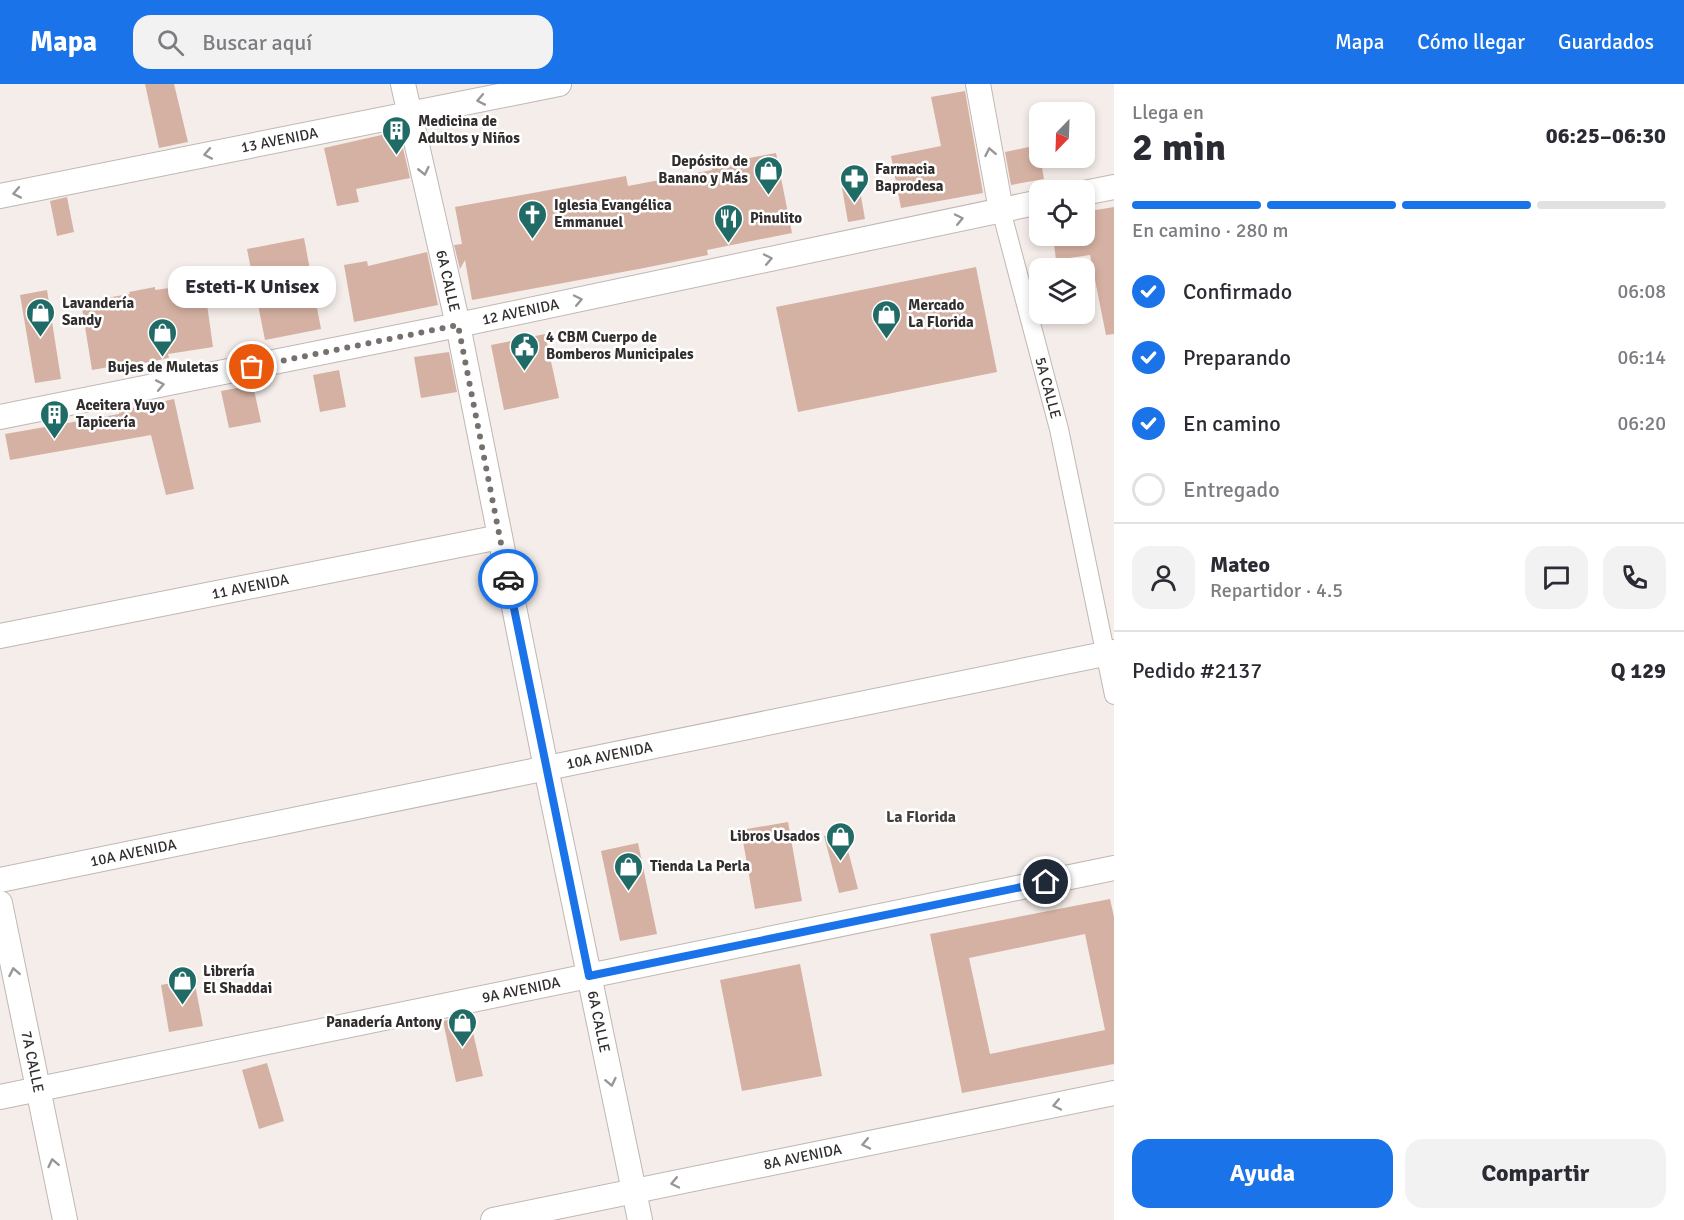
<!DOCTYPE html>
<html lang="es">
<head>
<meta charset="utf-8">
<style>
  body { margin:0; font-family:Signika,sans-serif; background:#f2f2f3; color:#2b2b33; height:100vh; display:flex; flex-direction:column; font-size:22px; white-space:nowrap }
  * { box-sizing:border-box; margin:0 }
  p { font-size:20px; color:#7c7c81 }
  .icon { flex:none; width:33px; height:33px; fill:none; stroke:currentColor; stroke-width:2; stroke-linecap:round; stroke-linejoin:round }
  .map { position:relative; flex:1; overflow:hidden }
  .panel { display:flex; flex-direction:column; background:#fff; width:570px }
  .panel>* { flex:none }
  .needle { width:39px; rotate:203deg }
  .buttons { position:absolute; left:1029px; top:18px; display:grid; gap:12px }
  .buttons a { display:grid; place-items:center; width:66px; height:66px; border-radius:12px; background:#fff; box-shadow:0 3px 9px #0003; font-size:30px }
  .pin { position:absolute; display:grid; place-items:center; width:51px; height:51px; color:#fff; margin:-26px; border:3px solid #fff; border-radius:50%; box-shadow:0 2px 6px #0007 }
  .courier { position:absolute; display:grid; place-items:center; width:60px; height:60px; margin:-30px; border:4px solid #1a73e8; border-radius:50%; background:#fff; color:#222; box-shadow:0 2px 8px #0007 }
  .bubble { position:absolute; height:42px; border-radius:18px; background:#fff; box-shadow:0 3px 9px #0003; font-size:20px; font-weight:700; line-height:42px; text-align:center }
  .summary em { font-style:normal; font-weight:700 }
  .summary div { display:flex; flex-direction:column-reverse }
  .summary { display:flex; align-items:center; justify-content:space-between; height:102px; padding:0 18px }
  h1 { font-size:39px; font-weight:700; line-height:45px }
  .bar { display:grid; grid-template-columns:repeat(4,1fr); gap:9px 6px; align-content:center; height:72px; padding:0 18px }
  .bar i { height:8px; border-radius:4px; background:#e1e1e2 }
  .bar .active { background:#1a73e8 }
  .bar p { grid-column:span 4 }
  .line { display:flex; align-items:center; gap:15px; padding:0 18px; border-top:2px solid #e1e1e2 }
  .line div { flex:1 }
  .round { display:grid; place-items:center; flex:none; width:63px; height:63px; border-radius:18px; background:#f2f2f3 }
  ol { padding:0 18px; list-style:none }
  li { display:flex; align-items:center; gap:18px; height:66px }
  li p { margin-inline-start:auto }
  li .icon { padding:6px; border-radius:50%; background:#1a73e8; color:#fff; stroke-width:4 }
  li:last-child { color:#7c7c81 }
  li i { width:33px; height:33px; border:3px solid #e1e1e2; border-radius:50% }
  .cta { display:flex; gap:12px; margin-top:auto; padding:12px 18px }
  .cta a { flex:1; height:69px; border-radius:18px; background:#1a73e8; color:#fff; font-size:24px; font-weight:700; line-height:69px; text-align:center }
  .cta a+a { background:#f2f2f3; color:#2b2b33 }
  header { display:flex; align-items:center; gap:36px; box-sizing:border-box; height:84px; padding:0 30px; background:#1a73e8; color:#fff }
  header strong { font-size:28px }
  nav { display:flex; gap:33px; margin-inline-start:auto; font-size:21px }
  .search { width:420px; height:54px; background:#f2f2f3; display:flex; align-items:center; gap:15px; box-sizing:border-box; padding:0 21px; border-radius:18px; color:#7c7c81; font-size:22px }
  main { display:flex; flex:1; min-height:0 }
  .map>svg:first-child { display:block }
  .building { fill:#d5b1a3; fill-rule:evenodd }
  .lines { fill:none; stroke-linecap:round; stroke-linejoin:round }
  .pedestrian-casing { stroke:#bfb7b4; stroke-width:20 }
  .minor-casing { stroke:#bfb7b4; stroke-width:26 }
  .pedestrian { stroke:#fff; stroke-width:18 }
  .minor { stroke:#fff; stroke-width:24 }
  .oneway { stroke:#989696 }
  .done { stroke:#76716f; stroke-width:6; stroke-dasharray:0 10.8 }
  .route { stroke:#1a73e8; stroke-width:8 }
  .labels { text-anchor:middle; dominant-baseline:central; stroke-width:5; stroke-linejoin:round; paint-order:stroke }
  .poi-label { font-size:15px; font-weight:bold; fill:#312e2d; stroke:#fff; text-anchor:start }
  .street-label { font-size:15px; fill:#312e2d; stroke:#fff }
  .neighbourhood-label { font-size:16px; font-weight:bold; fill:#453e3b; stroke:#fff }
</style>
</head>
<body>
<header>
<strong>Mapa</strong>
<div class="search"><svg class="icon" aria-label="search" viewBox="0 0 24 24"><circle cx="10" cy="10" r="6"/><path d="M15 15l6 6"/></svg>Buscar aquí</div>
<nav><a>Mapa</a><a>Cómo llegar</a><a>Guardados</a></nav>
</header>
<main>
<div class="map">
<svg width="1114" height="1136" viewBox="0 0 1114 1136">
  <rect width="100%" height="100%" fill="#f5ede9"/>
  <!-- building -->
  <g class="building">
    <path d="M145 0H174L188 58 159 64Z"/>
    <path d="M965 7 983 109 901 124 891 72 941 62 931 13Z"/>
    <path d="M399 47 410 94 356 105 359 118 337 122 324 64Z"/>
    <path d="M1038 61 1044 95 1011 101 1005 68Z"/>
    <path d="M776 69 792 149 707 166 708 171 644 184 472 216 465 176 460 185 454 161 462 160 455 123 626 92 628 102 712 86 711 81Z"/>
    <path d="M859 101 865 135 848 138 842 104Z"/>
    <path d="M67 113 74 148 57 152 50 117Z"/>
    <path d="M1114 123V250L1106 251 1090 171 1056 176 1053 152H1084V128Z"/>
    <path d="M304 154 321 245 265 256 247 165Z"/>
    <path d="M427 168 438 221 354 238 344 181 367 177 368 182Z"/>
    <path d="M976 183 997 288 798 328 776 223Z"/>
    <path d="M204 199 213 263 168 270 169 274 144 279 143 277 92 286 81 218 130 210 129 208 155 203V206Z"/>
    <path d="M47 206 61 295 35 299 20 211Z"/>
    <path d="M545 250 559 314 504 326 491 261Z"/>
    <path d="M449 268 457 308 421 314 414 273Z"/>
    <path d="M339 286 346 323 320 328 313 291Z"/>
    <path d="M253 301 261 338 229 344 221 307Z"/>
    <path d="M174 315 194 405 166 411 151 351 10 376 5 350 119 330V327Z"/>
    <path d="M788 738 802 817 755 825 741 746Z"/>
    <path d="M843 747 858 805 839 809 824 752Z"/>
    <path d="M638 759 657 850 620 857 601 767Z"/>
    <path d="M1110 815 1114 833V980L962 1009 930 850ZM1085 850 1105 946 990 970 969 874Z"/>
    <path d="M800 880 822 992 742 1007 720 896Z"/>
    <path d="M194 895 203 942 169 948 161 901Z"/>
    <path d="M469 931 483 992 456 998 443 937Z"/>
    <path d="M267 979 284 1037 259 1045 242 986Z"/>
  </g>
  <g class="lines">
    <defs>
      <g id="pedestrian">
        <path id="s1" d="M1001 126 1059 345 1114 611"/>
      </g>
      <g id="minor">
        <path id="s2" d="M403 0 458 241 546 684 640 1136"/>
        <path d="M978 0 1001 126"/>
        <path d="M1084 109 1114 103"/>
        <path id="s3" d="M0 112 559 0"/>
        <path id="s4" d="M0 333 458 241 1040 118"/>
        <path id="s5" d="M0 552 500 453"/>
        <path id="s6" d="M0 796 1114 568"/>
        <path id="s7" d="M0 819 65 1136"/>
        <path id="s8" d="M0 1013 1114 784"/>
        <path id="s9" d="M493 1136 1114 1009"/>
      </g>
    </defs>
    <!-- pedestrian casing -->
    <use href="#pedestrian" class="pedestrian-casing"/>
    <!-- minor casing -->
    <use href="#minor" class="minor-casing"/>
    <!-- pedestrian -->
    <use href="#pedestrian" class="pedestrian"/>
    <!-- minor -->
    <use href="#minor" class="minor"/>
  </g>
  <!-- one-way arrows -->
  <defs><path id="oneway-chevron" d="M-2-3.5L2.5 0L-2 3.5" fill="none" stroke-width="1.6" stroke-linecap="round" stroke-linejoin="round" transform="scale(1.5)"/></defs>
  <g class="oneway">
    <use href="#oneway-chevron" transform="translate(481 16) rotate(169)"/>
    <use href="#oneway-chevron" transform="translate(990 68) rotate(-101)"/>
    <use href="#oneway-chevron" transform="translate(208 70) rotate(169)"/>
    <use href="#oneway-chevron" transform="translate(424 87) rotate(77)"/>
    <use href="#oneway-chevron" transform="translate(17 109) rotate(169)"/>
    <use href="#oneway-chevron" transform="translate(959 135) rotate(-12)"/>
    <use href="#oneway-chevron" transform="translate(768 175) rotate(-12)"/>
    <use href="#oneway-chevron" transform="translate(578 216) rotate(-12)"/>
    <use href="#oneway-chevron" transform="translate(160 301) rotate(-11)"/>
    <use href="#oneway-chevron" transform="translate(14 888) rotate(-101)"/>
    <use href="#oneway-chevron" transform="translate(611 998) rotate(78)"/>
    <use href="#oneway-chevron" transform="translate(1057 1021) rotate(168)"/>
    <use href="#oneway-chevron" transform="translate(866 1060) rotate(168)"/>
    <use href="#oneway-chevron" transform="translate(53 1079) rotate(-102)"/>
    <use href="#oneway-chevron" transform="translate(675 1099) rotate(168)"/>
  </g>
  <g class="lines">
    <!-- done -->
    <path class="done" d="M252 283 458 241 508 495"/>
    <!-- route -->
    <path class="route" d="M508 495 589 892 1046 798"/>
  </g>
  <!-- icons -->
  <defs>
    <symbol id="building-pin" viewBox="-11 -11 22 30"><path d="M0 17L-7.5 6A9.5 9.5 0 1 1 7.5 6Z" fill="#216b66" stroke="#fff"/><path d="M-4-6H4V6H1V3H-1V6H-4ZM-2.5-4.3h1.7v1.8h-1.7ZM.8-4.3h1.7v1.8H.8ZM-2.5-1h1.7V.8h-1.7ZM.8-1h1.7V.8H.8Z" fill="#fff"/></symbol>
    <symbol id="shop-pin" viewBox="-11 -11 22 30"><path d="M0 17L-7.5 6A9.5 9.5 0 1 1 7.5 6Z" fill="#216b66" stroke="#fff"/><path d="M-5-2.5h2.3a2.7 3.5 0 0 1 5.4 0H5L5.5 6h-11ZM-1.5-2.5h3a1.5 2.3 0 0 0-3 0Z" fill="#fff"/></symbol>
    <symbol id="pharmacy-pin" viewBox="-11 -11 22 30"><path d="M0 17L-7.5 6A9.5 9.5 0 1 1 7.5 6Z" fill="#216b66" stroke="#fff"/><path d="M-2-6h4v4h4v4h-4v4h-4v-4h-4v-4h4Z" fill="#fff"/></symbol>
    <symbol id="church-pin" viewBox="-11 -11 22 30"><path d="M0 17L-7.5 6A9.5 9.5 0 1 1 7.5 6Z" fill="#216b66" stroke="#fff"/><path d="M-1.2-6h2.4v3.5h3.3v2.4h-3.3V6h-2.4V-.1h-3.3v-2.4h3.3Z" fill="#fff"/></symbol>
    <symbol id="restaurant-pin" viewBox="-11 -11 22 30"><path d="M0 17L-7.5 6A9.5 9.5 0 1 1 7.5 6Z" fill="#216b66" stroke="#fff"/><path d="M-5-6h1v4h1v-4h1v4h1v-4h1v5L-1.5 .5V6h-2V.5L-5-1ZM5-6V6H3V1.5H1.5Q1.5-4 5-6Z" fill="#fff"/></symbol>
    <symbol id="civic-pin" viewBox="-11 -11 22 30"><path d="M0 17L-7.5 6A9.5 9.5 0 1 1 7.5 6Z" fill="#216b66" stroke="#fff"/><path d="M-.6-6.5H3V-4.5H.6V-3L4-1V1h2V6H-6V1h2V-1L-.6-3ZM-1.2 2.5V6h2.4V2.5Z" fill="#fff"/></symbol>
  </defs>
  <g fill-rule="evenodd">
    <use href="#building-pin" x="380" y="30" width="33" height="45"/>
    <use href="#shop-pin" x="752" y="70" width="33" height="45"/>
    <use href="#pharmacy-pin" x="838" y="78" width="33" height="45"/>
    <use href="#church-pin" x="516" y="114" width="33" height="45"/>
    <use href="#restaurant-pin" x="712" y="118" width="33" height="45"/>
    <use href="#shop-pin" x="24" y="212" width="33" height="45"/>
    <use href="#shop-pin" x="870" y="214" width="33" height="45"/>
    <use href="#shop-pin" x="146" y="232" width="33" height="45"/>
    <use href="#civic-pin" x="508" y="246" width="33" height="45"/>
    <use href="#building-pin" x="38" y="314" width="33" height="45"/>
    <use href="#shop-pin" x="824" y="736" width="33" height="45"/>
    <use href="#shop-pin" x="612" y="766" width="33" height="45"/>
    <use href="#shop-pin" x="166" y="880" width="33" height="45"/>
    <use href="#shop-pin" x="446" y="922" width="33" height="45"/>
  </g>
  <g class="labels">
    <!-- poi labels -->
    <g class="poi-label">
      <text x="418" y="37">Medicina de<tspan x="418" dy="17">Adultos y Niños</tspan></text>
      <text x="748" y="77" text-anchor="end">Depósito de<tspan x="748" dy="17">Banano y Más</tspan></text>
      <text x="875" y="85">Farmacia<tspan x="875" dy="17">Baprodesa</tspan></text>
      <text x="554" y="121">Iglesia Evangélica<tspan x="554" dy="17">Emmanuel</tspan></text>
      <text x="750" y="134">Pinulito</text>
      <text x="62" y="219">Lavandería<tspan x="62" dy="17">Sandy</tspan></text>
      <text x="908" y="221">Mercado<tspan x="908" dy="17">La Florida</tspan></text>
      <text x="546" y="253">4 CBM Cuerpo de<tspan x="546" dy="17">Bomberos Municipales</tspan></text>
      <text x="163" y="283" text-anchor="middle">Bujes de Muletas</text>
      <text x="76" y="321">Aceitera Yuyo<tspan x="76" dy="17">Tapicería</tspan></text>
      <text x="820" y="752" text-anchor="end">Libros Usados</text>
      <text x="650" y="782">Tienda La Perla</text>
      <text x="203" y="887">Librería<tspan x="203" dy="17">El Shaddai</tspan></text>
      <text x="442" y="938" text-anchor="end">Panadería Antony</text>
    </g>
    <!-- street labels -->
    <g class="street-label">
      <text stroke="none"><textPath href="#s3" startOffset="285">13 AVENIDA</textPath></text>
      <text stroke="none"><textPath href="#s2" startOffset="202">6A CALLE</textPath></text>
      <text stroke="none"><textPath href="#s4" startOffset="531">12 AVENIDA</textPath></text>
      <text stroke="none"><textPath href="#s1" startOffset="184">5A CALLE</textPath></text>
      <text stroke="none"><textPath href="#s5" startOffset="255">11 AVENIDA</textPath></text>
      <text stroke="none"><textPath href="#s6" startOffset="622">10A AVENIDA</textPath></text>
      <text stroke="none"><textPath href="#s6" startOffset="136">10A AVENIDA</textPath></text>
      <text stroke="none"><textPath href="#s8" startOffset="532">9A AVENIDA</textPath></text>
      <text stroke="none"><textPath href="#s2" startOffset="958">6A CALLE</textPath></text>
      <text stroke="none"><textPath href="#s7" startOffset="162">7A CALLE</textPath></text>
      <text stroke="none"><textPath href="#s9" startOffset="316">8A AVENIDA</textPath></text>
    </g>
    <!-- neighbourhood labels -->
    <g class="neighbourhood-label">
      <text x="921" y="733">La Florida</text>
    </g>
  </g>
</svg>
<div class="buttons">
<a><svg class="needle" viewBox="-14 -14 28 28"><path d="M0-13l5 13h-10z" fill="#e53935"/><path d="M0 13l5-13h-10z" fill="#7c7c81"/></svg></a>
<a><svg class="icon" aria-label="locate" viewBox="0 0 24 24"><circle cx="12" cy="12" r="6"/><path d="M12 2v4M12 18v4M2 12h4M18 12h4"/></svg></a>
<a><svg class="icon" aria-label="layers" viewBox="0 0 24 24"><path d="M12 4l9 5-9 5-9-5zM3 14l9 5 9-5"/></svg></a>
</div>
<div class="pin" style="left:252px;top:283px;background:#ea580c"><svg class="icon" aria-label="bag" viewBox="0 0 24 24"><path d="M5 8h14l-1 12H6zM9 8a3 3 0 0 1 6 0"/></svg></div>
<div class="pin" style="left:1046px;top:798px;background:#1f2937"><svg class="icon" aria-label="home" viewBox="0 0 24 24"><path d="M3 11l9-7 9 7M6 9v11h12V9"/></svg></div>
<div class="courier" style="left:508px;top:495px"><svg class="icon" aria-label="car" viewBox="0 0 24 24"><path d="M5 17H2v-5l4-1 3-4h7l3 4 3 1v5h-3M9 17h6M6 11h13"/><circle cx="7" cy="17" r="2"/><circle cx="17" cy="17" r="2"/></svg></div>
<div class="bubble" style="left:168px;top:182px;width:168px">Esteti-K Unisex</div>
</div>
<section class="panel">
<div class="summary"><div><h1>2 min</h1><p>Llega en</p></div><em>06:25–06:30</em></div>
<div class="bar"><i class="active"></i><i class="active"></i><i class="active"></i><i></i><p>En camino · 280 m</p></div>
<ol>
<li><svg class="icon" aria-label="check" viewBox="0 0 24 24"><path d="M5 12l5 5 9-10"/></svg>Confirmado<p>06:08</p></li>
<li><svg class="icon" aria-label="check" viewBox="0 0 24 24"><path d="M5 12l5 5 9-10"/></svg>Preparando<p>06:14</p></li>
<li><svg class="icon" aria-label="check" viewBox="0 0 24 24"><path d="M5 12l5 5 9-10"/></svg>En camino<p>06:20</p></li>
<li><i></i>Entregado</li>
</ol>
<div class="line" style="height:108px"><a class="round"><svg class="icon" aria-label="person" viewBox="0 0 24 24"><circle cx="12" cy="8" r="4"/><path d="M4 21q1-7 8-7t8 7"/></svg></a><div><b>Mateo</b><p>Repartidor · 4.5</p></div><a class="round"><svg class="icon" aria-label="chat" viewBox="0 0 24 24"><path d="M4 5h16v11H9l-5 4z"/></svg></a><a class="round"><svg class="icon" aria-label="phone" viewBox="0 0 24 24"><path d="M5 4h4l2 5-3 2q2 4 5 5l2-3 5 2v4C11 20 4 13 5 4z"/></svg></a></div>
<div class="line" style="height:78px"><div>Pedido #2137</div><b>Q 129</b></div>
<div class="cta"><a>Ayuda</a><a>Compartir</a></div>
</section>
</main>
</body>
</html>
